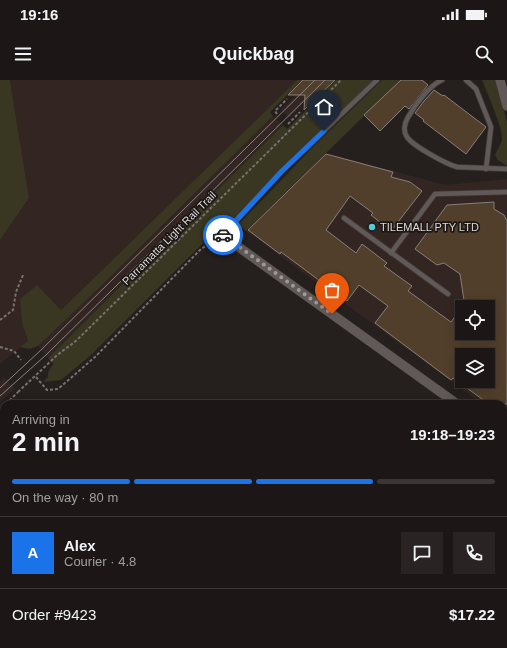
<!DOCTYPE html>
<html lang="en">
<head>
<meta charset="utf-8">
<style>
  body { margin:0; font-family:Helvetica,sans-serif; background:#292423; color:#f1f3f6; height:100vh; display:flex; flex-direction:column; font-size:15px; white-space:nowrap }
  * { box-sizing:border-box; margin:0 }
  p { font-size:13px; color:#a09fa1 }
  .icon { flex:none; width:22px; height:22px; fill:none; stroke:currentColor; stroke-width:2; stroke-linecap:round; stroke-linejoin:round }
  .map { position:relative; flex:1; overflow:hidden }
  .side { position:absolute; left:0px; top:320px; width:507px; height:248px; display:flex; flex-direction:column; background:#1c1716; border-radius:12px 12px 0 0; box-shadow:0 2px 10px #0003,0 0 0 1px #3a3635 }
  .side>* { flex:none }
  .buttons { position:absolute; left:455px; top:220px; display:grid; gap:8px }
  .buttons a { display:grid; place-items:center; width:40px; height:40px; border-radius:0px; background:#1c1716; box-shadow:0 2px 10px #0003,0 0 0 1px #3a3635; font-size:20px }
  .pin { position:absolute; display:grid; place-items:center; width:34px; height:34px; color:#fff; margin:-41px -17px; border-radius:50% 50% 50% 0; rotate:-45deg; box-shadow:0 0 4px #0007 }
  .pin .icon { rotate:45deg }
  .courier { position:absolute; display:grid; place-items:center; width:40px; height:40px; margin:-20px; border:3px solid #1a73e8; border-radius:50%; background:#fff; color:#222; box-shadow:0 1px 5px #0007 }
  .head em { font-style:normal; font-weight:700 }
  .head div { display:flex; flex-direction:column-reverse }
  .head { display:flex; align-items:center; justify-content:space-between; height:68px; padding:0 12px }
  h1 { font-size:26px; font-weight:700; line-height:30px }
  .bar { display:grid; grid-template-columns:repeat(4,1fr); gap:6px 4px; align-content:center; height:48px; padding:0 12px }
  .bar i { height:5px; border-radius:3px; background:#3a3635 }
  .bar .current { background:#1a73e8 }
  .bar p { grid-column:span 4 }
  .line { display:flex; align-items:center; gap:10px; padding:0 12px; border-top:1px solid #3a3635 }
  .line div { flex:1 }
  .round { display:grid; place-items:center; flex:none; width:42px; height:42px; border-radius:0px; background:#292423 }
  .status { display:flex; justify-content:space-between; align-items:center; height:28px; padding:0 20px; background:#1c1716; direction:ltr }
  .status svg { height:11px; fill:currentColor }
  header { display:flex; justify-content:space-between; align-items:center; height:52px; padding:0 12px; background:#1c1716; font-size:18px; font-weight:700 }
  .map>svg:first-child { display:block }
  .built { fill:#332622; fill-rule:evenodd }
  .green { fill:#393621 }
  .building { fill:#513f2b; stroke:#85807a; fill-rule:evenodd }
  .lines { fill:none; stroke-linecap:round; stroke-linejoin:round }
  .service-casing { stroke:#403b39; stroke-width:6 }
  .minor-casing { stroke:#403b39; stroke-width:10 }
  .primary-casing { stroke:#403b39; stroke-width:16 }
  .path { stroke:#777170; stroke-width:2; stroke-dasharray:3 2; stroke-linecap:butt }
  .service { stroke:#615957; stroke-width:4.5 }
  .minor { stroke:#615957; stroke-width:9 }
  .primary { stroke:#a26274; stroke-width:15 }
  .tram { stroke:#898483; stroke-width:1 }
  .path-bridge { stroke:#777170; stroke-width:2; stroke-dasharray:3 2; stroke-linecap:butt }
  .done { stroke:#9e9997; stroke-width:4; stroke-dasharray:0 7.2 }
  .route { stroke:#1a73e8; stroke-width:5 }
  .poi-dot { fill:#52ccd5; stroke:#1c1614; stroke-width:1.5 }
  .labels { text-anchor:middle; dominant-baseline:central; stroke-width:3.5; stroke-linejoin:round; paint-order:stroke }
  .poi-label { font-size:11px; fill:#dfdad9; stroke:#1c1614; text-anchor:start }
  .street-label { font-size:11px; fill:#dfdad9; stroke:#1c1614 }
</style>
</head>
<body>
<div class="status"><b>19:16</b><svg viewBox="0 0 49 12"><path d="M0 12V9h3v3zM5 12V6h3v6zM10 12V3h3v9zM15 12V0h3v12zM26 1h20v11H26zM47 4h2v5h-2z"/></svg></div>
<header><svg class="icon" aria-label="menu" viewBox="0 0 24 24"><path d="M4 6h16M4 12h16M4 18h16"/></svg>Quickbag<svg class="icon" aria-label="search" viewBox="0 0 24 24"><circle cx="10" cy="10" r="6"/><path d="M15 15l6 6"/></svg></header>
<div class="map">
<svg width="507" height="568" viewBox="0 0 507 568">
  <rect width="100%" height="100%" fill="#251f1d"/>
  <!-- built -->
  <g class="built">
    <path d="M10 0H297L61 230 37 205 22 243 28 261 0 284V160L29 118Z"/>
    <path d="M311 0H328L289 38 281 30Z"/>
    <path d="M273 36 283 45 48 278 38 266 98 209Z"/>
    <path d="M326 73 445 105 507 99V342L503 339V324H482L246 151ZM462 227H488V253H462ZM462 275H488V301H462Z"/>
    <path d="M4 297 15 309 0 322V301Z"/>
  </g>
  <!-- green -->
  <g class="green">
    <path d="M0 0H10L29 118 0 160Z"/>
    <path d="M297 0H303L270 32 273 36 98 209 38 266 29 269 20 267 28 261 22 243 20 219 37 205 61 230Z"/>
    <path d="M336 0H373L221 150 201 165 90 276 61 300 43 302 48 297C47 292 50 288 54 284L48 278 283 45 287 49Z"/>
    <path d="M382 0H401L246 151 238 145 316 64Z"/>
    <path d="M482 0H496L507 42V86L498 80 495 75C497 70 502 63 502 58 503 49 486 10 482 0Z"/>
  </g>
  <!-- building -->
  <g class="building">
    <path d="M303 0H335L304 30 305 15H288Z"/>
    <path d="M401 0H422L428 5 409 29 405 26 380 51 364 35Z"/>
    <path d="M434 10 443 16 444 15 486 47 466 74 423 41 424 40 415 33 424 21Z"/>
    <path d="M326 74 393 92 391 97 410 102 422 111 391 151 371 135 373 133 350 116 326 150 356 173 362 164 387 183 384 186 412 206 408 211 451 242 462 227V253H488V227H465L460 194 444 183 437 185 415 169 447 125 494 122V129L504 135 507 141V324H489L453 298 451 300 375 243 388 226 359 205 347 221 281 172 280 174 248 150ZM462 275H488V301H462Z"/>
  </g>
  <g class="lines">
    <defs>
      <g id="service">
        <path d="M442 0C431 5 422 17 415 26 412 32 406 38 405 45 404 49 405 54 407 57 413 66 446 84 457 87L507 89"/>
        <path d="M466 0 476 9 491 47 486 89"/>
        <path d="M344 138 448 214"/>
        <path d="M233 163 222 155 282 91 377 0"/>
        <path d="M391 173 435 114 507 112"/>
      </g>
      <g id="minor">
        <path d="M500 0 507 26"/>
        <path d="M233 163 457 324"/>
        <path d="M503 357 507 360"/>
      </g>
      <g id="primary">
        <path d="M503 419 507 414"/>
        <path d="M503 462 507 456"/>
        <path d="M398 568 400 564"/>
        <path d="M426 568 429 564"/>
      </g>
    </defs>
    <!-- service casing -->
    <use href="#service" class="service-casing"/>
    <!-- minor casing -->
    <use href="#minor" class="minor-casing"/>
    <!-- primary casing -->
    <use href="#primary" class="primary-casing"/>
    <!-- path -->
    <g class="path">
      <path d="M277 34 275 31 287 19"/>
      <path d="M288 44 300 32"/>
      <path d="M0 240 13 230 16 212 23 195"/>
      <path d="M0 267 14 271 21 280"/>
      <path d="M51 281C59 272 71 266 80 257L341 0"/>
      <path d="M36 297 47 310 58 309 95 277 201 169 215 160"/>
      <path d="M6 324 18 312"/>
      <path d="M0 330 4 326"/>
      <path d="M503 376 507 381"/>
      <path d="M503 396 507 389"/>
      <path d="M503 491 507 486"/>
      <path d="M381 568 384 564"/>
      <path d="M445 568 448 564"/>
    </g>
    <!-- service -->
    <use href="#service" class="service"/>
    <!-- minor -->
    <use href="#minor" class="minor"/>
    <!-- primary -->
    <use href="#primary" class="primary"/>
    <!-- tram -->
    <g class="tram">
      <path d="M0 308 41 270 315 0"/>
      <path d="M0 316 46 275 325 0"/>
    </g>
    <!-- path-bridge -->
    <path class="path-bridge" d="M18 312 51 281"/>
  </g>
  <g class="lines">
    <!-- done -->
    <path class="done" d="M223 155 332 234"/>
    <!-- route -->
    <path class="route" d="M223 155 282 91 324 51"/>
  </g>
  <!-- markers -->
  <circle class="poi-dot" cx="372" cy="147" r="4"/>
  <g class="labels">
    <!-- poi labels -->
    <g class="poi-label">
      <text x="380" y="147">TILEMALL PTY LTD</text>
    </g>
    <!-- street labels -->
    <g class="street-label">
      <text transform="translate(169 158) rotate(-45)">Parramatta Light Rail Trail</text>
    </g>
  </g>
</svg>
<div class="buttons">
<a><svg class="icon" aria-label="locate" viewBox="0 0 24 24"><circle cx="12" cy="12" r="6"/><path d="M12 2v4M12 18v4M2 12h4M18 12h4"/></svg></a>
<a><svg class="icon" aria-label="layers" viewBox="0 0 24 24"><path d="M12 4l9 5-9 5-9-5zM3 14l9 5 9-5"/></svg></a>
</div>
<div class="pin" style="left:332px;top:234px;background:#ea580c"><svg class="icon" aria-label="bag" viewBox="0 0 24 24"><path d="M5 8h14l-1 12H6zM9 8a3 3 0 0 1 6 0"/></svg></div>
<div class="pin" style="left:324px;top:51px;background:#1f2937"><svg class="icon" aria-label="home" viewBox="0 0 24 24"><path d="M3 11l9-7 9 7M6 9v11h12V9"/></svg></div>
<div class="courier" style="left:223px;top:155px"><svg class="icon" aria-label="car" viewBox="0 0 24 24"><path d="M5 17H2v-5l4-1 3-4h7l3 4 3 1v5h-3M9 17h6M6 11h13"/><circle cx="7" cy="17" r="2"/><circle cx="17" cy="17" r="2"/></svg></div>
<section class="side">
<div class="head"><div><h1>2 min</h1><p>Arriving in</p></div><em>19:18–19:23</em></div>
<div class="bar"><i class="current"></i><i class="current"></i><i class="current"></i><i></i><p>On the way · 80 m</p></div>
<div class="line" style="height:72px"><b class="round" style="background:#1a73e8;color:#fff">A</b><div><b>Alex</b><p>Courier · 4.8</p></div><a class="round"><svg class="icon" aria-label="chat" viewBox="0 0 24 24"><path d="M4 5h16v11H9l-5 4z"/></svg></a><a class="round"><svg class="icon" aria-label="phone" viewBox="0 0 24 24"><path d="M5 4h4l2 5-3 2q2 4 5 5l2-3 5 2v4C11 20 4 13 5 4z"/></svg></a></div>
<div class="line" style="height:52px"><div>Order #9423</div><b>$17.22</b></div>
</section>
</div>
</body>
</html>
